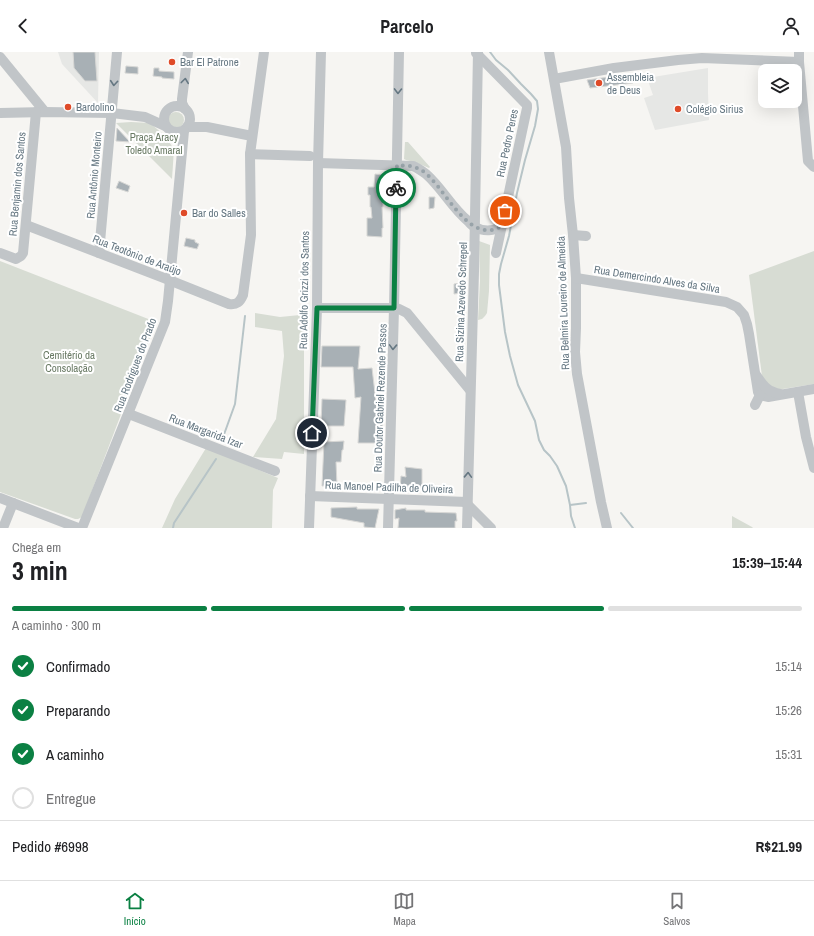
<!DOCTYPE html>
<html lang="pt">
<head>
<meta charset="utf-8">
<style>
  body { margin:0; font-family:"Archivo Narrow",sans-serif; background:#f2f2f2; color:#202124; height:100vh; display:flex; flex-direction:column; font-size:15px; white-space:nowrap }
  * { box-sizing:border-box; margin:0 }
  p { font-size:13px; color:#757577 }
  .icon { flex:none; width:22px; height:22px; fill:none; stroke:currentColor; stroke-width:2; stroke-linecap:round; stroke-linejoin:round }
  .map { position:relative; height:476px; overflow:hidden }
  .side { display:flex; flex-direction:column; background:#fff; flex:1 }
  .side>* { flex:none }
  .controls { position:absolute; left:758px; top:12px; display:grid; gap:8px }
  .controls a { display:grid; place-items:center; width:44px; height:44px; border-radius:8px; background:#fff; box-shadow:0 4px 16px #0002; font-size:20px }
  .pin { position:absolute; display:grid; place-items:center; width:34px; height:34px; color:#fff; margin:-17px; border:2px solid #fff; border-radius:50%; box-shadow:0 1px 4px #0007 }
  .courier { position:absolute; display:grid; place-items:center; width:40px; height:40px; margin:-20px; border:3px solid #0b8043; border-radius:50%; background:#fff; color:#222; box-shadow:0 1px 5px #0007 }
  .summary em { font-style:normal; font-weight:800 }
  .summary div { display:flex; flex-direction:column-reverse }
  .summary { display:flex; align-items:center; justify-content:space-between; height:68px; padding:0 12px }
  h1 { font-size:26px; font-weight:800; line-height:30px }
  .bar { display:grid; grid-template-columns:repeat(4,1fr); gap:6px 4px; align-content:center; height:48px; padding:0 12px }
  .bar i { height:5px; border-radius:3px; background:#e0e0e0 }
  .bar .active { background:#0b8043 }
  .bar p { grid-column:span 4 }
  .line { display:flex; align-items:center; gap:10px; padding:0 12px; border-top:1px solid #e0e0e0 }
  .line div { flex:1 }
  ol { padding:0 12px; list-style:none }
  li { display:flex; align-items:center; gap:12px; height:44px }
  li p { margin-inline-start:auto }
  li .icon { padding:4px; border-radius:50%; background:#0b8043; color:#fff; stroke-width:4 }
  li:last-child { color:#757577 }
  li i { width:22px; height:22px; border:2px solid #e0e0e0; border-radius:50% }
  header { display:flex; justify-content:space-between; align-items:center; height:52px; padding:0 12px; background:#fff; font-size:18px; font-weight:800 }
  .menu { display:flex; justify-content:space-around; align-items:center; height:56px; border-top:1px solid #e0e0e0; background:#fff; font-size:11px; color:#757577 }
  .menu a { display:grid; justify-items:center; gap:2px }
  .menu .active { color:#0b8043 }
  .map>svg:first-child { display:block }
  .built { fill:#e6e7e5 }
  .green { fill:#d7dcd3 }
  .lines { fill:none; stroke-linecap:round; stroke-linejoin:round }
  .stream { stroke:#b7c4c7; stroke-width:2 }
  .building { fill:#a8b0b5; stroke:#d7d7d5 }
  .minor { stroke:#c1c5c8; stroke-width:10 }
  .oneway { stroke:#657782 }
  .done { stroke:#98a3a9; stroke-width:4; stroke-dasharray:0 7.2 }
  .route { stroke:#0b8043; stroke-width:5 }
  .poi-dot { fill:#df4b29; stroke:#fff; stroke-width:1.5 }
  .labels { text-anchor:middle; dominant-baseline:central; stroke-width:4; stroke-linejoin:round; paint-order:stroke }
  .poi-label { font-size:11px; fill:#657782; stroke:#fff; text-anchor:start }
  .park-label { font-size:11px; fill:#697a64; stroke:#fff }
  .street-label { font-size:11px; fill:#657782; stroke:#fff }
</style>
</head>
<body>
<header><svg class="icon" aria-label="back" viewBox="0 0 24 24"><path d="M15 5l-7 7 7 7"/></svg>Parcelo<svg class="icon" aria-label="person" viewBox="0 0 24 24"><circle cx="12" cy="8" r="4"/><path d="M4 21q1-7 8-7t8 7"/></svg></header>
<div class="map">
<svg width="814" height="476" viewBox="0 0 814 476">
  <rect width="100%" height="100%" fill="#f6f5f2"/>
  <!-- built -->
  <g class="built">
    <path d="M58 0H99L98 51 62 12Z"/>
    <path d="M708 16V41L709 68 655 78 644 46 653 43 647 26Z"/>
  </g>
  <!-- green -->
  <g class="green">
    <circle cx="176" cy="68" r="8"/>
    <path d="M131 70 150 71 164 83 174 97 172 127 116 71Z"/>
    <path d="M405 90H408L430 115 429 116 415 110 406 108 404 107Z"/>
    <path d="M479 189 490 193 489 239 487 261 485 264 482 267 478 268 480 229Z"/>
    <path d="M814 199V332L764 340 749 223Z"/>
    <path d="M0 209 156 270 82 465 78 467H75L0 440Z"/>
    <path d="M255 261 280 265 300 263 304 272V402L284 400 282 407 253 405 276 367 284 304 282 279 255 275Z"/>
    <path d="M206 396 278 426 273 438 272 476H162L175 447Z"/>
    <path d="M732 464 752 475 753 476H732Z"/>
  </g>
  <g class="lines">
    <!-- stream -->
    <g class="stream">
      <path d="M490 0 496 8 508 18 521 32 531 42 537 49 538 57 535 74 525 108 517 141 509 184 501 212 499 222V233L505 280 510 304 518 333 535 369 539 388 544 398 550 404 557 414 566 434 570 453 571 464 575 476"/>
      <path d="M222 388 235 352 245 264"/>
      <path d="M570 453 586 451"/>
      <path d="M621 461 633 476"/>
      <path d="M173 476 174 471 216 407"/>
    </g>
  </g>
  <!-- building -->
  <g class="building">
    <path d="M73 0H95L97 29H85L74 16Z"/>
    <path d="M126 14 138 15V22L125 21Z"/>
    <path d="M154 16H159V19L174 20V27L162 26V25L153 24Z"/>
    <path d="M631 22 633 31 590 36 587 28Z"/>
    <path d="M117 76 130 90 116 89Z"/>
    <path d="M375 122 384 123 385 144H383V155H382L383 176H382V185L367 184V166H372L371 155H370V143H368V135H374Z"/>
    <path d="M119 129 130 134 128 140 116 136Z"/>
    <path d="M429 145H435L434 156 429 157Z"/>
    <path d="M186 186 195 188V190L199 192 197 197 184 194Z"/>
    <path d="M461 231V241L454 242V232Z"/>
    <path d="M322 294H360L358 317 372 316 376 350H382V364H383L382 380H381L382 391H358L361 345 355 346 353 315H321Z"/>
    <path d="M322 347 346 348 344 374H321Z"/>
    <path d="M344 389 343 398H342L341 410H336L337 434H322L324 390Z"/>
    <path d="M405 415 422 417V437H400L401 424 406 425Z"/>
    <path d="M357 455V457H379L375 476 364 475V471L331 465V456Z"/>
    <path d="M406 456V458H425V460L456 461 457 469H455V476H398L399 466 395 467V458Z"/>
  </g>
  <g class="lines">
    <!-- minor -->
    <g class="minor">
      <path d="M549 0 566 95 569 146 573 183 576 226V276L575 300 577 322 601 450 607 476"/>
      <path d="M799 0V10L808 109 814 115"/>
      <path d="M476 1 525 51 527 53V56L496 201"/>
      <path d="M0 5 45 60"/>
      <path d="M554 27 614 16 678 8 702 6 799 10"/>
      <circle cx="177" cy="67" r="13"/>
      <path d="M185 57 182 51V47L188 0"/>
      <path d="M0 61 45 60 112 61 145 65 165 74"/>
      <path d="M187 75H207L252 84"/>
      <path d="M250 102 310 104"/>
      <path d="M318 111 413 114C418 116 422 119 426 122 442 136 452 156 468 169 470 171 472 174 475 175 484 180 494 179 502 174"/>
      <path d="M26 173 164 226 229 252C237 253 240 250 243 243L251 183 250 102 264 0"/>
      <path d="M573 183 586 184"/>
      <path d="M0 201 16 207 21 204 23 201 36 60"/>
      <path d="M99 201 117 0"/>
      <path d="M576 226 726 250 737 255 744 263 747 272 749 282 758 340 760 343 768 345 814 337"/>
      <path d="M317 256H394L399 257 407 261 470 338"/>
      <path d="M756 323C764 334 766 339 780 342"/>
      <path d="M798 340 806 385 814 416"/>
      <path d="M755 353 760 343"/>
      <path d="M129 362 275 419"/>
      <path d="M310 444 467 450"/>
      <path d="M0 446 78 476"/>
      <path d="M467 452 491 476"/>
      <path d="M3 476 13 451"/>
      <path d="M82 476 165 270 168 249 184 79"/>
      <path d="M309 476 317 256 318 111 321 0"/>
      <path d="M388 476 394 256 399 0"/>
      <path d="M467 476 474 219 478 0"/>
    </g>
  </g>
  <!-- one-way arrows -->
  <defs><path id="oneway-chevron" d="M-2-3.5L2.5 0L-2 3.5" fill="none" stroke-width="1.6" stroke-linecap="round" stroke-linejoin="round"/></defs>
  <g class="oneway">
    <use href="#oneway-chevron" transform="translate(185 29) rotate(-83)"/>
    <use href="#oneway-chevron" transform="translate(114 31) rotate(95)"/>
    <use href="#oneway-chevron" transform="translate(398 39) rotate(91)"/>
    <use href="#oneway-chevron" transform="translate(393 295) rotate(92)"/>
    <use href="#oneway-chevron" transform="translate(468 423) rotate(-88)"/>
  </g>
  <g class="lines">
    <!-- done -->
    <path class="done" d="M396 136 397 113C405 114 413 113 421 118 445 132 467 195 502 174L505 159"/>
    <!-- route -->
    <path class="route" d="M312 381 317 256H394L396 136"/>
  </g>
  <!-- markers -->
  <g class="poi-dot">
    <circle cx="172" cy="10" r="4"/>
    <circle cx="599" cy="31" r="4"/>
    <circle cx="68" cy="55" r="4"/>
    <circle cx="678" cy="57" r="4"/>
    <circle cx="184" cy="161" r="4"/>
  </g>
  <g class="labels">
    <!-- poi labels -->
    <g class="poi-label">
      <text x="180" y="10">Bar El Patrone</text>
      <text x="607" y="25">Assembleia<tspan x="607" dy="13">de Deus</tspan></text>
      <text x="76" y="55">Bardolino</text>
      <text x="686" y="57">Colégio Sirius</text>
      <text x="192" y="161">Bar do Salles</text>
    </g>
    <!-- park labels -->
    <g class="park-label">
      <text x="154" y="85">Praça Aracy<tspan x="154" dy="13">Toledo Amaral</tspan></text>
      <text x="69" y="303">Cemitério da<tspan x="69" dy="13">Consolação</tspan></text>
    </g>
    <!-- street labels -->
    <g class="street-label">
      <text transform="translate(507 91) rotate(-78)">Rua Pedro Peres</text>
      <text transform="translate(94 123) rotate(-85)">Rua Antônio Monteiro</text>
      <text transform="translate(17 132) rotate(-85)">Rua Benjamin dos Santos</text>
      <text transform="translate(137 203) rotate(21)">Rua Teotônio de Araújo</text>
      <text transform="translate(657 227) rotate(9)">Rua Demercindo Alves da Silva</text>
      <text transform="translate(304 238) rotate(-89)">Rua Adolfo Grizzi dos Santos</text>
      <text transform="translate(461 250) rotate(-88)">Rua Sizina Azevedo Schrepel</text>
      <text transform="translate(563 251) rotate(-92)">Rua Belmira Loureiro de Almeida</text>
      <text transform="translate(135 313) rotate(-69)">Rua Rodrigues do Prado</text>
      <text transform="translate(380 346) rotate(-88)">Rua Doutor Gabriel Rezende Passos</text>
      <text transform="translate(206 379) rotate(21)">Rua Margarida Izar</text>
      <text transform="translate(389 435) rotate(2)">Rua Manoel Padilha de Oliveira</text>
    </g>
  </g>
</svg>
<div class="controls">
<a><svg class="icon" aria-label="layers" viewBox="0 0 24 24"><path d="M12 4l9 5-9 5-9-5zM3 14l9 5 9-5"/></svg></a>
</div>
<div class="pin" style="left:505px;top:159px;background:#ea580c"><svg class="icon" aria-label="bag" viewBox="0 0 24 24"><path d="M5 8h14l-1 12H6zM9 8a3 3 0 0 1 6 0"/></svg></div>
<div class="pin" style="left:312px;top:381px;background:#1f2937"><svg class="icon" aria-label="home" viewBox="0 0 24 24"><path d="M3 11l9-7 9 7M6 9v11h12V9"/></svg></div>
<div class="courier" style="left:396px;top:136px"><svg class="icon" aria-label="bike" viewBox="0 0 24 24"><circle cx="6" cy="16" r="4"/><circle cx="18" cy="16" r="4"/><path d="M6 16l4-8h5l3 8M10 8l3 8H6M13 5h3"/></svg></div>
</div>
<section class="side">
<div class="summary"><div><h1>3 min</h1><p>Chega em</p></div><em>15:39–15:44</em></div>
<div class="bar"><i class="active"></i><i class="active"></i><i class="active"></i><i></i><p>A caminho · 300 m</p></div>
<ol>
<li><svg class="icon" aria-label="check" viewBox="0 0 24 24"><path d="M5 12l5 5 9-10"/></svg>Confirmado<p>15:14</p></li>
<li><svg class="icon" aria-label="check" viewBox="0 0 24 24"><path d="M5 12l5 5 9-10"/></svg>Preparando<p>15:26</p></li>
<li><svg class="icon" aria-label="check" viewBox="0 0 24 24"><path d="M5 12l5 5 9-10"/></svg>A caminho<p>15:31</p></li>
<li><i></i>Entregue</li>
</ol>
<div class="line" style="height:52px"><div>Pedido #6998</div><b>R$21.99</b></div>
</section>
<nav class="menu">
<a class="active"><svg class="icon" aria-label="home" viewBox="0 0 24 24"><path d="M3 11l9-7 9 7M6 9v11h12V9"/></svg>Início</a>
<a><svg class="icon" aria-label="map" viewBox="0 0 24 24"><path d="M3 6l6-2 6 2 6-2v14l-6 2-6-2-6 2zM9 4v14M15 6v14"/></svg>Mapa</a>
<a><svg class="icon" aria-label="saved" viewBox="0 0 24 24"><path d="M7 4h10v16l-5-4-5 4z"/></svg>Salvos</a>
</nav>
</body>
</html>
